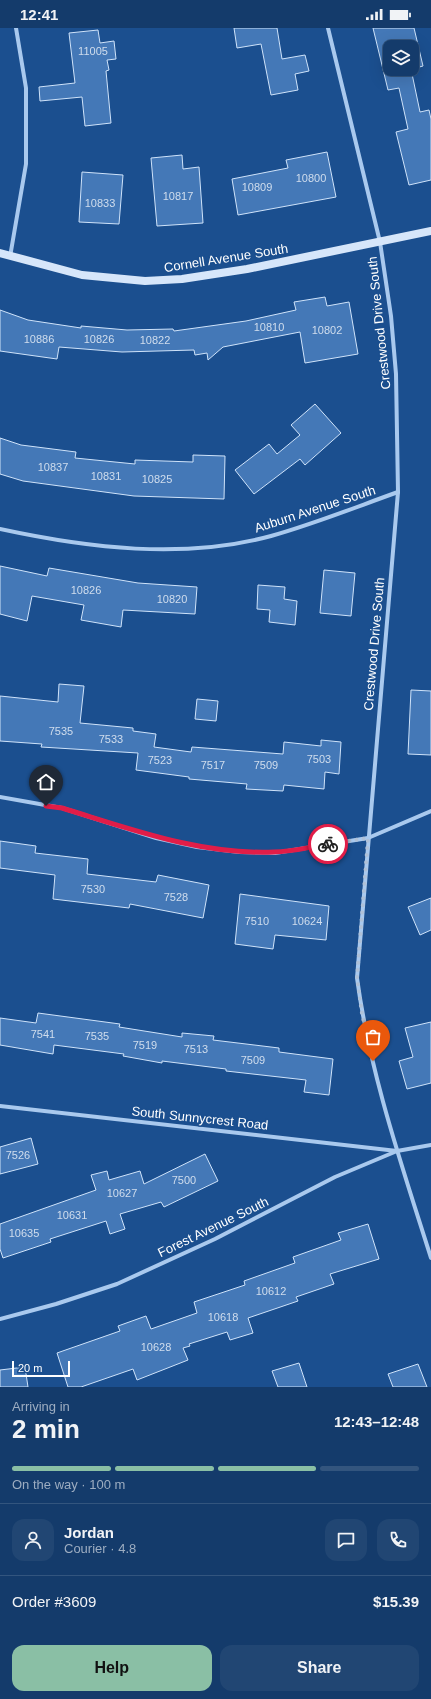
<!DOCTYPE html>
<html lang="en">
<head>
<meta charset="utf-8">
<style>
  body { margin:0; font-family:Helvetica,sans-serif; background:#214673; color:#f1f3f6; height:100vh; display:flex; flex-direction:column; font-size:15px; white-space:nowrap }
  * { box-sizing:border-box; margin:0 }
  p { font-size:13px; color:#9dadc1 }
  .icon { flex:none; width:22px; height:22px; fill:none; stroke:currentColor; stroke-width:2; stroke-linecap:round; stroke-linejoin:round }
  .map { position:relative; height:1359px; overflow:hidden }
  .sheet { display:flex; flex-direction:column; background:#143b6b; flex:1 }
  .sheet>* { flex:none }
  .fabs { position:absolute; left:383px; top:12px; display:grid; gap:8px }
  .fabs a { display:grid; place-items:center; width:36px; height:36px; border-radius:8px; background:#143b6b; box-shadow:0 4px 16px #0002,0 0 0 1px #33557e; font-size:20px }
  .scale { position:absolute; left:12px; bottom:10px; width:58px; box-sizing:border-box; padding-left:4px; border:2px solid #fff; border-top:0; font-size:11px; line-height:14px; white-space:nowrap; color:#fff; -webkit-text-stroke:3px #1b4f8f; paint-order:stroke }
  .pin { position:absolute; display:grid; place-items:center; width:34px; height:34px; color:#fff; margin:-41px -17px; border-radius:50% 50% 50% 0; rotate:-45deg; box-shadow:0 0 4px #0007 }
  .pin .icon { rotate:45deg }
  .courier { position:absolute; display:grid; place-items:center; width:40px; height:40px; margin:-20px; border:3px solid #e11d48; border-radius:50%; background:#fff; color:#222; box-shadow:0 1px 5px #0007 }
  .overview em { font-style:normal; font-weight:800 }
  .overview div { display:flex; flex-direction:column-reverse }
  .overview { display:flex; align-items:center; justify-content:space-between; height:68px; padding:0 12px }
  h1 { font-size:26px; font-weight:800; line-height:30px }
  .bar { display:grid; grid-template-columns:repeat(4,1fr); gap:6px 4px; align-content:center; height:48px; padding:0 12px }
  .bar i { height:5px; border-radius:3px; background:#33557e }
  .bar .active { background:#8abfa5 }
  .bar p { grid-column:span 4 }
  .line { display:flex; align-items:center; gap:10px; padding:0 12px; border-top:1px solid #33557e }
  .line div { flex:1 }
  .round { display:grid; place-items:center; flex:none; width:42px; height:42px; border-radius:12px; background:#214673 }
  .primary-button { display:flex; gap:8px; margin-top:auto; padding:8px 12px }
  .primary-button a { flex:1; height:46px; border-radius:12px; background:#8abfa5; color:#111; font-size:16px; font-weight:800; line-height:46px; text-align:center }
  .primary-button a+a { background:#214673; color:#f1f3f6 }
  .status { display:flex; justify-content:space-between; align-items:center; height:28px; padding:0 20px; background:#143b6b; direction:ltr }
  .status svg { height:11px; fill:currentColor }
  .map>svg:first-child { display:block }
  .building { fill:#4478b7; stroke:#cfe3fa }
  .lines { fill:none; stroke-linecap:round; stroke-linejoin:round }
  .street { stroke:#a9c9ee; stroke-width:4 }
  .secondary { stroke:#d6e6fa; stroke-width:8 }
  .done { stroke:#afc1d8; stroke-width:4; stroke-dasharray:0 7.2 }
  .route { stroke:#e11d48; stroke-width:5 }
  .labels { text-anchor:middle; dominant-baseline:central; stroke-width:3; stroke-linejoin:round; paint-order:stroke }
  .number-label { font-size:11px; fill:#d0dded }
  .street-label { font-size:13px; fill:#fff; stroke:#1b4f8f }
</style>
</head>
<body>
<div class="status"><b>12:41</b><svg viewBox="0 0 49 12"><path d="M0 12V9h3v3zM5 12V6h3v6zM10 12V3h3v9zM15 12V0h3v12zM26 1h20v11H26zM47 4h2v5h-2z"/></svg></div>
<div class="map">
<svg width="431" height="1359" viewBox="0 0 431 1359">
  <rect width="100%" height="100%" fill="#1b4f8f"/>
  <!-- building -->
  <g class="building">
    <path d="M234 0H277L282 31 305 27 309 43 295 46 298 62 271 67 261 16 237 20Z"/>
    <path d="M373 0H414L423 38 412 41V19H390V41H411L420 84 429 82 431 91V152L409 157 396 104 408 101 399 60 388 62Z"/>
    <path d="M98 2 100 15 114 13 116 31 107 32 109 42 106 43 111 95 85 98 82 69 40 73 39 59 75 55 69 5Z"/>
    <path d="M327 124 336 169 238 187 232 151 288 140 286 132Z"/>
    <path d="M182 127 183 141 199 139 203 195 157 198 151 130Z"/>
    <path d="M82 144 123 147 119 196 79 194Z"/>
    <path d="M325 269 327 278 349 274 358 326 305 335 300 304 223 319 208 332 207 325 195 327 194 322 122 324 59 319 57 331 0 323V282L28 292 81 300V298L127 302 173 301 174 303 246 293 296 282 294 274Z"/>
    <path d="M315 376 341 405 305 437 300 431 254 466 235 442 269 416 277 426 300 407 291 397Z"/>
    <path d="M0 410 21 417 76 424 75 430 135 436V432L193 434V427L225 428 224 471 134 468 23 453 0 446Z"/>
    <path d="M0 538 47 548 49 540 138 555 197 559 195 586 123 582 121 599 81 592 84 577 32 568 27 593 0 586Z"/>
    <path d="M324 542 355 545 351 588 320 585Z"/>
    <path d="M258 557 285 559 284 571 297 573 295 597 269 594 270 582 257 581Z"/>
    <path d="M59 656 84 658 80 695 133 700V703L156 706 154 719 191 724 192 719 283 726 284 714 321 718V712L341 714 339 746 325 744 324 761 284 757 283 763 246 761 247 756 189 751V749L136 742 138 725 41 719 42 716 0 713V668L58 674Z"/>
    <path d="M411 662 431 663V727L408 726Z"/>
    <path d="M197 671 218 673 216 693 195 691Z"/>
    <path d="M0 813 36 818 35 825 88 831 87 846 156 854 158 847 209 857 203 890 130 876 129 880 53 871 55 847 0 840Z"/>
    <path d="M240 866 329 878 326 912 275 907 273 921 235 916Z"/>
    <path d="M431 870V902L420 907 408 879Z"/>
    <path d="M38 985 120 996 119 999 182 1009V1005L214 1008 213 1012 279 1020V1024L333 1031 329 1067 304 1064 306 1052 226 1043V1041L162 1033V1035L123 1028 124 1026 54 1017 53 1026 0 1017V990L36 995Z"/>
    <path d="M431 994V1055L407 1061 399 1033 413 1029 405 1000Z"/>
    <path d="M31 1110 38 1136 0 1146V1119Z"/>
    <path d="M205 1126 218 1153 164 1179 161 1174 120 1186 125 1201 110 1206 106 1193 50 1211 51 1214 3 1230 0 1221V1196L96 1162 91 1147 107 1143 109 1152 140 1143 144 1156Z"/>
    <path d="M368 1196 379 1231 330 1246 334 1256 296 1269 298 1273 248 1290 253 1305 230 1312 227 1304 189 1316 190 1318 183 1320 188 1332 137 1352 133 1341 81 1359H68L57 1325 120 1303 118 1298 146 1288 151 1301 197 1285 194 1274 245 1257 244 1253 295 1235 293 1229 341 1212 338 1205Z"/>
    <path d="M299 1335 307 1359H278L272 1343Z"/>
    <path d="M418 1336 427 1359H393L388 1346Z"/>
    <path d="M25 1339 28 1359H0V1342Z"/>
  </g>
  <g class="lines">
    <!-- street -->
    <g class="street">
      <path d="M328 0 380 214 391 288 396 346 398 464 357 950C370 1046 402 1138 431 1230"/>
      <path d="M10 229 26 136V60L16 0"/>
      <path d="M0 501C88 520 183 532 271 508 314 496 356 479 398 464"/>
      <path d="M0 769 62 780 156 810 197 819 239 824 275 825 368 810 431 783"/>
      <path d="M0 1078 397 1123"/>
      <path d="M0 1291 56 1276 117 1256 215 1211 335 1149 397 1123 431 1117"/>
    </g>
    <!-- secondary -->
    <path class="secondary" d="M0 225 82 247 145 253 182 251 247 241 431 203"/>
  </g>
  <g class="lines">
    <!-- done -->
    <path class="done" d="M328 816 368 810 357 950 362 986 373 1033"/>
    <!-- route -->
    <path class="route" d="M46 778 62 780C131 801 200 827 274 824 292 824 310 819 328 816"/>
  </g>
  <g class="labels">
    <!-- number labels -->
    <g class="number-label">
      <text x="93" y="23">11005</text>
      <text x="311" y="150">10800</text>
      <text x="257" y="159">10809</text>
      <text x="178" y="168">10817</text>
      <text x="100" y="175">10833</text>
      <text x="269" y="299">10810</text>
      <text x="327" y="302">10802</text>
      <text x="39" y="311">10886</text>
      <text x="99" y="311">10826</text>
      <text x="155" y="312">10822</text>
      <text x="53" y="439">10837</text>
      <text x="106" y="448">10831</text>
      <text x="157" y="451">10825</text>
      <text x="86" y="562">10826</text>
      <text x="172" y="571">10820</text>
      <text x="61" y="703">7535</text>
      <text x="111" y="711">7533</text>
      <text x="319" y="731">7503</text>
      <text x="160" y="732">7523</text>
      <text x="213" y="737">7517</text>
      <text x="266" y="737">7509</text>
      <text x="93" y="861">7530</text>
      <text x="176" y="869">7528</text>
      <text x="257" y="893">7510</text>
      <text x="307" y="893">10624</text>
      <text x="43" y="1006">7541</text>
      <text x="97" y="1008">7535</text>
      <text x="145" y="1017">7519</text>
      <text x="196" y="1021">7513</text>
      <text x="253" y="1032">7509</text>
      <text x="18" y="1127">7526</text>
      <text x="184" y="1152">7500</text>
      <text x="122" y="1165">10627</text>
      <text x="72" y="1187">10631</text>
      <text x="24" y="1205">10635</text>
      <text x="271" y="1263">10612</text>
      <text x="223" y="1289">10618</text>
      <text x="156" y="1319">10628</text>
    </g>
    <!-- street labels -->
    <g class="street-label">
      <text transform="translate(226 230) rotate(-9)">Cornell Avenue South</text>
      <text transform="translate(379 295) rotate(-96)">Crestwood Drive South</text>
      <text transform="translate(315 481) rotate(-18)">Auburn Avenue South</text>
      <text transform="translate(374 616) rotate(-85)">Crestwood Drive South</text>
      <text transform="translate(200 1090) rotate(6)">South Sunnycrest Road</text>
      <text transform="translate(213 1199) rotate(-26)">Forest Avenue South</text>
    </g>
  </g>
</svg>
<div class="fabs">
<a><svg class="icon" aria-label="layers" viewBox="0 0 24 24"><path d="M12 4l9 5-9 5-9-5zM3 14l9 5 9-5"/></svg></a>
</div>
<div class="scale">20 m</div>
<div class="pin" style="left:373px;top:1033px;background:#ea580c"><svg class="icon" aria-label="bag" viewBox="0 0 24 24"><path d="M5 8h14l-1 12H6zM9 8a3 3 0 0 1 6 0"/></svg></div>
<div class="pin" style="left:46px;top:778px;background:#1f2937"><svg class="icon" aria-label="home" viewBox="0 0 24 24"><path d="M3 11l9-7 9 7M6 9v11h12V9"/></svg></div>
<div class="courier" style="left:328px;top:816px"><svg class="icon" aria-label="bike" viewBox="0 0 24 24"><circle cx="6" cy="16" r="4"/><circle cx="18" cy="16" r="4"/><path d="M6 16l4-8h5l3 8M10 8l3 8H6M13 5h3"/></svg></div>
</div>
<section class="sheet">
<div class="overview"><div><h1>2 min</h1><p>Arriving in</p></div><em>12:43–12:48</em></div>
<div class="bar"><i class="active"></i><i class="active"></i><i class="active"></i><i></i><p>On the way · 100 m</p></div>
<div class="line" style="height:72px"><a class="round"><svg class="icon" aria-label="person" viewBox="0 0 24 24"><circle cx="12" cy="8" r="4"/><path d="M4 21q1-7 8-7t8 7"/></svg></a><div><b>Jordan</b><p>Courier · 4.8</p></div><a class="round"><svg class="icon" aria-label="chat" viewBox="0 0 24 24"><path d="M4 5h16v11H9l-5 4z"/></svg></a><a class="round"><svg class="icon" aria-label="phone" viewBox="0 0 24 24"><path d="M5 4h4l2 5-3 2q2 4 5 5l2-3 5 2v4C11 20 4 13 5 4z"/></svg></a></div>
<div class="line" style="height:52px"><div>Order #3609</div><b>$15.39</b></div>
<div class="primary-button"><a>Help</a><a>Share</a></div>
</section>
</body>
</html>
